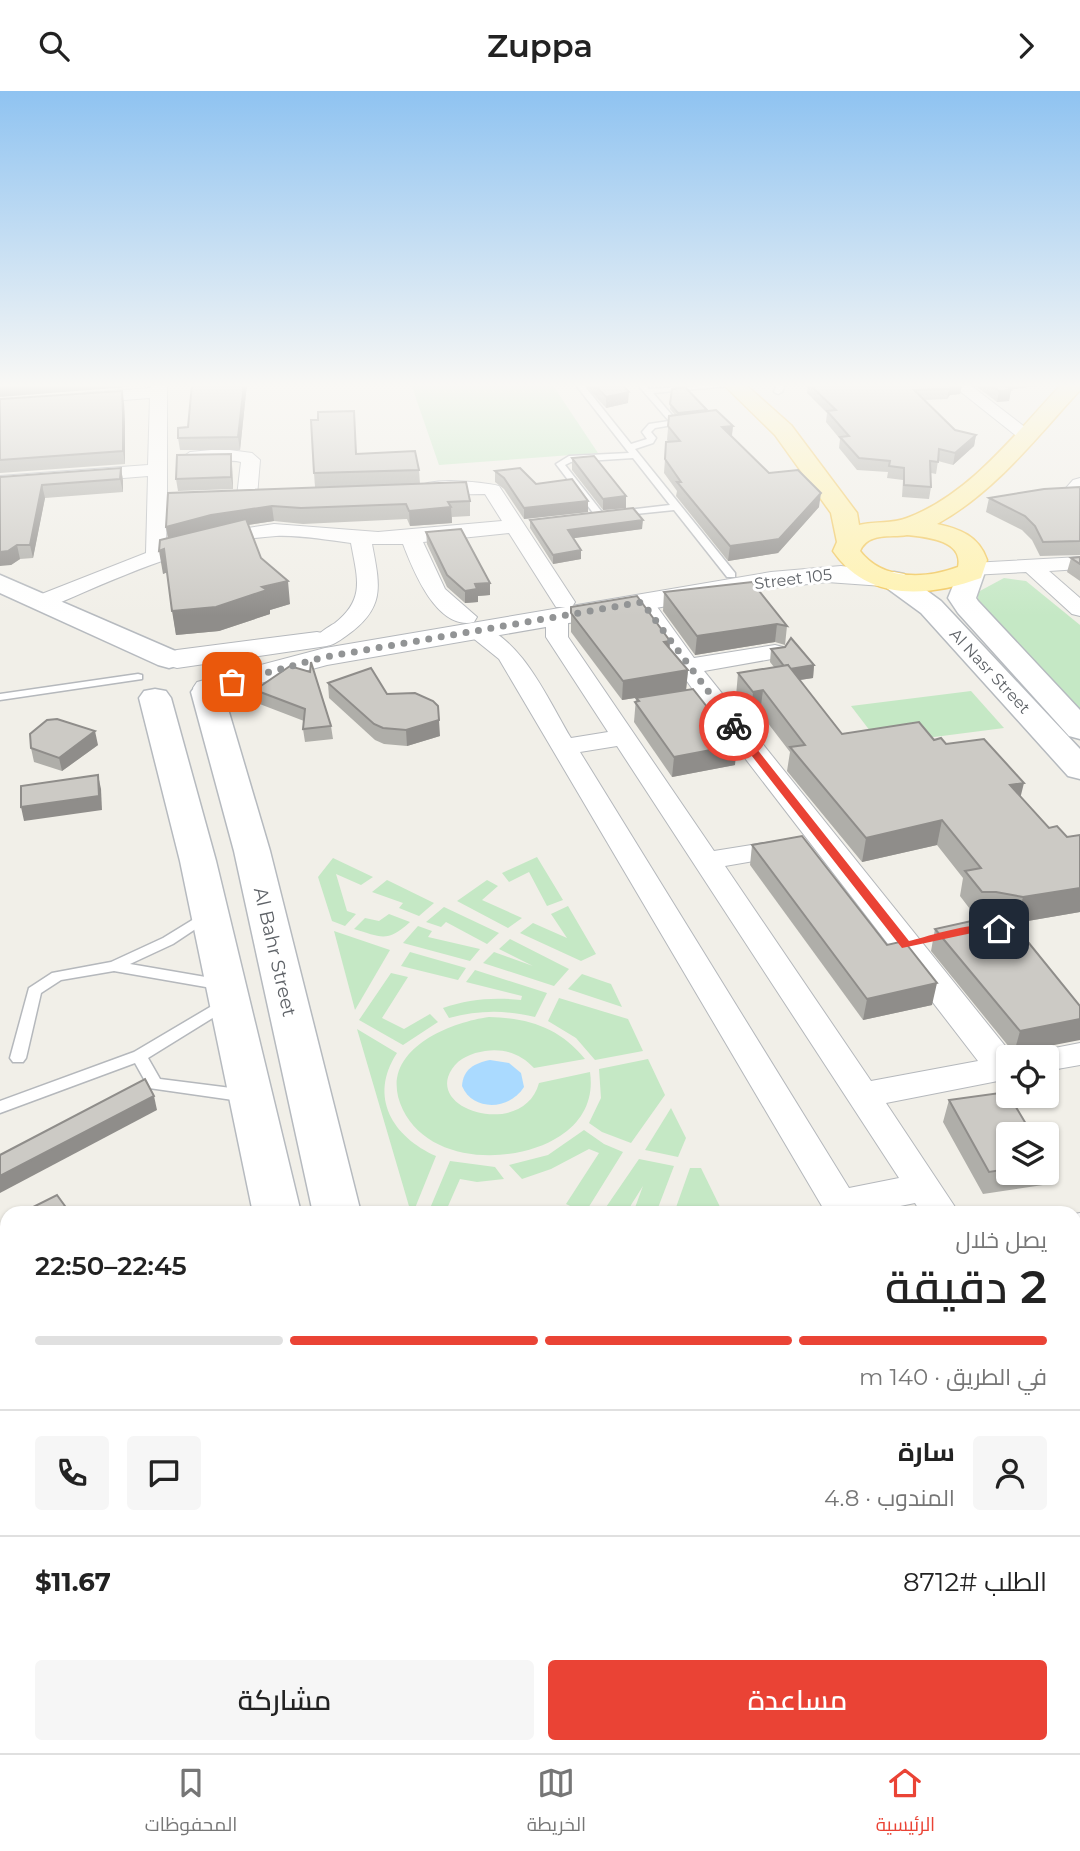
<!DOCTYPE html>
<html lang="ar">
<head>
<meta charset="utf-8">
<style>
  body { margin:0; font-family:Montserrat,Cairo,sans-serif; background:#f6f6f6; color:#222; direction:rtl; height:100vh; display:flex; flex-direction:column; font-size:26px; white-space:nowrap }
  * { box-sizing:border-box; margin:0 }
  p { font-size:23px; color:#767676 }
  .icon { flex:none; width:38px; height:38px; fill:none; stroke:currentColor; stroke-width:2; stroke-linecap:round; stroke-linejoin:round }
  .map { position:relative; flex:1; overflow:hidden; direction:ltr }
  .panel { position:absolute; left:0px; top:1115px; width:1082px; height:548px; display:flex; flex-direction:column; background:#fff; border-radius:21px 21px 0 0; box-shadow:0 2px 5px #0004; direction:rtl }
  .panel>* { flex:none }
  .fabs { position:absolute; left:996px; top:954px; display:grid; gap:14px }
  .fabs a { display:grid; place-items:center; width:63px; height:63px; border-radius:7px; background:#fff; box-shadow:0 2px 5px #0004; font-size:35px }
  .pin { position:absolute; display:grid; place-items:center; width:60px; height:60px; color:#fff; margin:-30px; border-radius:14px; box-shadow:0 4px 10px #0006 }
  .courier { position:absolute; display:grid; place-items:center; width:70px; height:70px; margin:-35px; border:5px solid #ea4335; border-radius:50%; background:#fff; color:#222; box-shadow:0 2px 9px #0007 }
  .summary em { font-style:normal; font-weight:600 }
  .summary div { display:flex; flex-direction:column-reverse }
  .summary { display:flex; align-items:center; justify-content:space-between; height:119px; padding:0 35px }
  h1 { font-size:46px; font-weight:600; line-height:52px }
  .bar { display:grid; grid-template-columns:repeat(4,1fr); gap:10px 7px; align-content:center; height:84px; padding:0 35px }
  .bar i { height:9px; border-radius:5px; background:#e0e0e0 }
  .bar .current { background:#ea4335 }
  .bar p { grid-column:span 4 }
  .line { display:flex; align-items:center; gap:18px; padding:0 35px; border-top:2px solid #e0e0e0 }
  .line div { flex:1 }
  .round { display:grid; place-items:center; flex:none; width:74px; height:74px; border-radius:7px; background:#f6f6f6 }
  .cta { display:flex; gap:14px; margin-top:auto; padding:14px 35px }
  .cta a { flex:1; height:80px; border-radius:7px; background:#ea4335; color:#fff; font-size:28px; font-weight:600; line-height:80px; text-align:center }
  .cta a+a { background:#f6f6f6; color:#222 }
  header { display:flex; justify-content:space-between; align-items:center; height:91px; padding:0 35px; background:#fff; font-size:32px; font-weight:600 }
  .tab-bar { display:flex; justify-content:space-around; align-items:center; height:98px; border-top:2px solid #e0e0e0; background:#fff; font-size:19px; color:#767676 }
  .tab-bar a { display:grid; justify-items:center; gap:4px }
  .tab-bar .current { color:#ea4335 }
  .map>svg:first-child { display:block }
  .green { fill:#c5e8c5 }
  .water { fill:#aadaff }
  .lines { fill:none; stroke-linecap:round; stroke-linejoin:round }
  .service-casing { stroke:#b5b8bc; stroke-width:3 }
  .minor-casing { stroke:#b5b8bc; stroke-width:2 }
  .tertiary-casing { stroke:#b5b8bc; stroke-width:2 }
  .secondary-casing { stroke:#b6babf; stroke-width:3 }
  .primary-casing { stroke:#f2c960; stroke-width:3 }
  .service { fill:#fff; fill-rule:evenodd }
  .minor { fill:#fff; fill-rule:evenodd }
  .tertiary { fill:#fff; fill-rule:evenodd }
  .secondary { fill:#fff; fill-rule:evenodd }
  .primary { fill:#fff2af; fill-rule:evenodd }
  .wall { fill:#afaea9 }
  .shaded-wall { fill:#8f8d8a }
  .building { fill:#cccac5; stroke:#8f8d8a; stroke-width:2 }
  .route { fill:#ea4335 }
  .done { stroke:#929495; stroke-width:7; stroke-dasharray:0 12.6 }
  .labels { text-anchor:middle; dominant-baseline:central; stroke-width:6; stroke-linejoin:round; paint-order:stroke }
  .far-street-label { font-size:16px; fill:#5f6368; stroke:#fff }
  .street-label { font-size:19px; fill:#5f6368; stroke:#fff }
</style>
</head>
<body>
<header><svg class="icon" aria-label="forward" viewBox="0 0 24 24"><path d="M9 5l7 7-7 7"/></svg>Zuppa<svg class="icon" aria-label="search" viewBox="0 0 24 24"><circle cx="10" cy="10" r="6"/><path d="M15 15l6 6"/></svg></header>
<div class="map">
<svg width="1080" height="1662" viewBox="0 0 1080 1662">
  <rect width="100%" height="100%" fill="#f1efe8"/>
  <!-- green -->
  <g class="green">
    <path d="M411 293H552L598 362 439 374Z"/>
    <path d="M1004 487 1026 490 1080 534V618L978 510V501Z"/>
    <path d="M971 600 1004 637 880 653 851 615Z"/>
    <path d="M537 766 563 809 547 815 529 781 509 791 502 782Z"/>
    <path d="M333 767 373 786 361 794 336 783 347 820 356 823 345 835 332 830 318 786Z"/>
    <path d="M387 789 434 812 419 825 399 817 403 812 372 801Z"/>
    <path d="M487 789 498 795 482 809 522 827 508 837 457 810Z"/>
    <path d="M568 815 596 863 581 870 520 842 533 832 567 847 551 823Z"/>
    <path d="M444 816 499 842 487 853 446 831 441 836 426 831Z"/>
    <path d="M389 823 410 831C387 852 381 846 354 838L365 827 379 830Z"/>
    <path d="M418 835 432 840 428 846 480 858 470 870 403 852Z"/>
    <path d="M334 840 390 859 355 919Z"/>
    <path d="M510 848 569 878 554 895 483 872 494 861 533 875 499 858Z"/>
    <path d="M410 861 466 877 458 889 401 875Z"/>
    <path d="M475 879 547 902 535 926C506 919 479 919 449 927L443 917C468 908 494 906 521 909L522 905 466 891Z"/>
    <path d="M391 882 408 886 382 927 404 938 430 923 438 931 403 954 359 929Z"/>
    <path d="M582 883 611 893 622 916 568 898Z"/>
    <path d="M559 907 628 928 643 960 595 969 576 947 548 930Z"/>
    <path d="M489 926C529 927 560 937 585 968L534 977C521 963 504 957 485 960 472 962 459 967 452 978 424 1020 524 1048 539 992L590 981C594 1008 583 1030 560 1045 516 1074 430 1074 403 1019 375 962 446 932 489 926Z"/>
    <path d="M357 938 397 962C368 1006 393 1046 436 1065L413 1122H411Z"/>
    <path d="M648 968 665 1004 631 1052 602 1041 589 1032 601 1007 599 978Z"/>
    <path d="M671 1017 686 1047 678 1066 645 1059Z"/>
    <path d="M584 1039 604 1053 623 1061 585 1122 566 1113 599 1062 589 1058 551 1078 522 1088 509 1074 548 1064Z"/>
    <path d="M639 1068 674 1075 656 1122H633L643 1095 626 1122H602Z"/>
    <path d="M450 1070 495 1076 504 1088 477 1091 460 1088 445 1122H428Z"/>
    <path d="M690 1077H701L723 1122H674Z"/>
  </g>
  <!-- water -->
  <path class="water" d="M490 969 509 972 521 982 524 996C510 1019 473 1021 462 995 463 978 475 972 490 969Z"/>
  <g class="lines">
    <defs>
      <g id="service">
        <path d="M575 293H583L631 353 647 348 642 341 649 333 669 330 637 293H645L649 298 733 293 729 295 653 302 677 330 686 329 690 331 655 337 651 341 656 347 653 352 635 358 735 482V486H727L674 419 616 425 614 423 619 420 670 414 633 367 571 371 565 374 605 425 597 427 556 373 569 365 629 362Z"/>
        <path d="M777 293H785L782 301 778 303 774 301Z"/>
        <path d="M138 583 142 584V588L0 609V603Z"/>
        <path d="M207 820 212 821 214 824 212 827 173 853 130 873 223 889 228 891 230 894 228 897 223 899 114 880 61 889 41 902 26 967 23 971H13L10 967 29 897 52 882 111 871 163 847Z"/>
        <path d="M227 906 234 911 232 915 148 967 160 988 247 999 253 1001 255 1005 253 1009 247 1011 149 997 135 972 0 1022V1010L134 961Z"/>
        <path d="M7 1338V1357L0 1360V1341Z"/>
        <path d="M0 1367 7 1369V1408L0 1406Z"/>
        <path d="M7 1614V1638L0 1641V1617Z"/>
      </g>
      <g id="minor">
        <path d="M151 293H167V403L209 401 219 407 209 413 167 415 166 455 214 442 274 433 378 441 502 430 485 403 426 404 416 398C427 385 483 391 499 395L575 511 572 516H556L509 442 423 451 445 498 477 526 474 531C437 540 413 479 403 453H372C380 495 386 517 346 545 336 552 330 557 317 554L314 549C319 541 327 537 335 532 366 508 357 486 351 452 326 449 301 444 276 445 196 450 122 485 50 516H34L31 511 34 506 146 462 148 385 0 397V385L148 374 150 307 84 312 75 307 84 302 151 297Z"/>
        <path d="M951 293H969L1034 343 1031 347H1019Z"/>
        <path d="M222 358 252 362 260 369 257 405 254 409H240L237 405 241 371C225 366 191 379 181 367L190 361Z"/>
        <path d="M1080 387V407L1073 405 1066 397 1073 389Z"/>
        <path d="M1080 466V478L1049 480 1080 507V525L1072 523 1026 481 972 484 965 482 961 478 965 474 972 472Z"/>
        <path d="M642 504 650 506 694 567 775 554 783 556 787 561 783 566 704 580 1014 966H1008V988L886 1012 959 1122H921L915 1112 866 1122H826L499 568 463 539 466 534 474 532C521 544 548 609 571 647L608 641 546 546V525L549 520H565L568 525V546L714 760 790 748 800 750 804 756 800 762 725 775 871 990 978 970 701 610 631 511 634 506ZM617 655 899 1087 849 1097 580 661Z"/>
        <path d="M1080 952V974L1046 980V966H1031L1034 961Z"/>
        <path d="M1080 1122V1152L1074 1153V1123Z"/>
        <path d="M1074 1304 1080 1306V1350L1074 1348Z"/>
        <path d="M1074 1512 1080 1514V1568L1074 1566Z"/>
      </g>
      <g id="tertiary">
        <path d="M841 475 892 481 896 487 892 493 883 495 827 491 771 497 327 574 208 606 197 603 193 597 197 591 325 557 771 481Z"/>
        <path d="M317 541 327 543 331 549 327 555 177 577 167 574 163 568 167 562 177 559Z"/>
      </g>
      <g id="secondary">
        <path d="M971 473 981 475 985 481 976 507 978 510 1080 619V648L1069 645 958 522 948 507 961 475Z"/>
        <path d="M894 481 904 483 941 510 1080 658V688L1068 685 921 522 884 495 880 489 884 483Z"/>
        <path d="M0 484 180 562 184 568 180 574 169 577 158 574 0 502Z"/>
        <path d="M207 592 218 594 223 601 270 760 361 1122H313L234 760 191 601 196 594Z"/>
        <path d="M155 598 166 600 171 607 216 770 301 1122H253L180 770 139 607 144 600Z"/>
        <rect x="1074" y="1580" width="6" height="62"/>
        <rect x="351" y="1656" width="64" height="6"/>
        <path d="M533 1656H597L598 1662H534Z"/>
      </g>
      <path id="primary" d="M723 293H745L791 334 857 422 859 434C875 430 893 433 907 427 971 403 1017 340 1062 293H1080V299C1036 347 995 401 937 433 960 438 979 445 987 469L981 487C928 506 868 511 833 460L837 451 831 422 775 344ZM907 444C926 446 964 449 958 476 926 488 883 490 860 460 868 441 890 447 907 444Z"/>
    </defs>
    <!-- service casing -->
    <use href="#service" class="service-casing"/>
    <!-- minor casing -->
    <use href="#minor" class="minor-casing"/>
    <!-- tertiary casing -->
    <use href="#tertiary" class="tertiary-casing"/>
    <!-- secondary casing -->
    <use href="#secondary" class="secondary-casing"/>
    <!-- primary casing -->
    <use href="#primary" class="primary-casing"/>
    <!-- service -->
    <use href="#service" class="service"/>
    <!-- minor -->
    <use href="#minor" class="minor"/>
    <!-- tertiary -->
    <use href="#tertiary" class="tertiary"/>
    <!-- secondary -->
    <use href="#secondary" class="secondary"/>
    <!-- primary -->
    <use href="#primary" class="primary"/>
  </g>
  <!-- wall -->
  <g class="wall">
    <path d="M247 293 240 359H180L178 347 188 336Z"/>
    <path d="M584 293H632L623 294 628 312 606 317Z"/>
    <path d="M808 293H962L960 303 950 304 947 308 925 309 955 339 976 344 974 355 953 374 938 370 936 383 931 382V396L929 408 902 406 903 389 887 387 888 381 857 379 839 357 840 348 826 331 827 322 807 302Z"/>
    <path d="M973 293H1052L1011 298 1009 310 997 311Z"/>
    <path d="M672 298 733 335 732 345 769 382 819 416 778 462 728 470 676 405 677 400 664 382 665 368 669 351 667 349 669 325 675 324 670 318Z"/>
    <path d="M0 308 124 312 125 334V373L0 382Z"/>
    <path d="M357 363 419 379 420 393 315 396 314 382Z"/>
    <path d="M572 367 626 405V417L603 419 572 379Z"/>
    <path d="M232 374 233 398 178 400 176 388Z"/>
    <path d="M121 377 123 390V401L45 407 33 467 20 468 11 474 0 386Z"/>
    <path d="M495 380 588 410V421L524 428 504 398 495 391Z"/>
    <path d="M1080 396V464L1040 465 1032 449 1022 439 986 421 989 407Z"/>
    <path d="M168 402 470 410V425L452 426V432L410 435 407 428 303 433 274 430 248 434 261 467 290 513 270 519V523L219 540 176 544 167 481 163 483 168 447 166 436Z"/>
    <path d="M530 429 642 438 573 447 581 459V468L553 473 530 437Z"/>
    <path d="M426 441 490 492V504L478 505V511L465 512 447 496 427 453Z"/>
    <path d="M1080 466V490L1067 481 1071 467Z"/>
    <path d="M664 501 787 535 785 554 775 551 695 564 663 520Z"/>
    <path d="M571 516 670 558 688 579 686 599 622 609 571 541Z"/>
    <path d="M771 558 814 574 813 587 800 589 842 643 934 649 946 653 1021 706 1049 737 1067 746 1080 744V821L1016 832 990 826H976L960 805 963 787 937 754 862 771 787 680 790 661 760 622 751 624 736 605 738 582 774 576 770 571Z"/>
    <path d="M290 575 331 635 333 648 305 651 303 638 304 630 257 612 255 599Z"/>
    <path d="M328 592 387 603 440 645 407 655 384 653 375 649 329 607Z"/>
    <path d="M636 607 735 674 672 686 634 631Z"/>
    <path d="M98 654 62 680 34 671 31 657Z"/>
    <path d="M752 754 932 914 863 929 750 774Z"/>
    <path d="M935 838 1080 915 1014 962 931 860Z"/>
    <path d="M949 1009 1008 1043V1082H1046V1066L1050 1072 1043 1094 983 1103 943 1031Z"/>
    <path d="M7 1151V1225L0 1214V1155Z"/>
  </g>
  <!-- shaded-wall -->
  <g class="shaded-wall">
    <path d="M19 293H126L127 296 0 306V294Z"/>
    <path d="M244 293H247L240 359 238 346Z"/>
    <path d="M952 293H962L960 303 950 304 947 308 949 298Z"/>
    <path d="M1001 293H1052L999 300Z"/>
    <path d="M1011 299 1009 310 997 311 999 300Z"/>
    <path d="M122 300 124 312 125 334V373L123 360Z"/>
    <path d="M629 301 628 312 606 317V306Z"/>
    <path d="M707 319V324L678 327V322Z"/>
    <path d="M733 335 731 349 722 336Z"/>
    <path d="M976 344 974 355 953 374 955 362Z"/>
    <path d="M231 363 232 374 233 398 231 386Z"/>
    <path d="M121 377 123 390V401L120 388Z"/>
    <path d="M42 394 45 407 33 467 30 454Z"/>
    <path d="M821 402 819 416 778 462 728 470 730 455Z"/>
    <path d="M626 405V417L603 419V408Z"/>
    <path d="M588 410V421L524 428V417Z"/>
    <path d="M272 415 274 430 213 439 169 452 166 436 211 424Z"/>
    <path d="M451 416 452 432 410 435 409 420Z"/>
    <path d="M643 429 642 438 568 448V439Z"/>
    <path d="M17 454 20 468 11 474 0 475V461Z"/>
    <path d="M164 458 168 481 163 483 159 460Z"/>
    <path d="M581 459V468L553 473V464Z"/>
    <path d="M288 490 290 513 270 519V523L219 540 176 544 172 520Z"/>
    <path d="M490 492V504L478 505V511L465 512V500L475 493Z"/>
    <path d="M777 533 775 551 695 564 697 545Z"/>
    <path d="M670 550 669 569 664 551Z"/>
    <path d="M814 574 813 587 786 591 787 578Z"/>
    <path d="M688 579 686 599 622 609 623 590Z"/>
    <path d="M763 599 760 622 751 624 753 601Z"/>
    <path d="M439 629 440 645 407 655 406 639Z"/>
    <path d="M95 640 98 654 62 680 59 667Z"/>
    <path d="M737 654 735 674 672 686 674 666Z"/>
    <path d="M98 684 101 698 102 719 24 730 21 716Z"/>
    <path d="M1024 692 1018 716 1010 694Z"/>
    <path d="M942 729 937 754 862 771 866 747Z"/>
    <path d="M1080 797V821L1016 832 1023 806Z"/>
    <path d="M937 892 932 914 863 929 867 908Z"/>
    <path d="M1080 928V949L1014 962 1020 940Z"/>
    <path d="M154 1005 157 1019 0 1102V1085Z"/>
  </g>
  <!-- building -->
  <g class="building">
    <path d="M192 293H244L238 346 178 347V337L188 336Z"/>
    <path d="M594 293H622L629 301 606 306Z"/>
    <path d="M809 293H961H952L949 298 914 299 955 339 976 344 955 362 939 358 938 371 930 370 931 396 904 394V377L889 375 890 370 859 367 840 346 849 345 827 320 836 319Z"/>
    <path d="M989 293H1005L1011 299 999 300Z"/>
    <path d="M685 296 707 319 678 322 670 313 672 298Z"/>
    <path d="M122 300 123 322V360L0 369V308Z"/>
    <path d="M716 319 733 335 722 336 769 382 798 379 821 402 779 448 730 455 677 391H681L665 368 666 351 680 350 668 335 669 325Z"/>
    <path d="M354 320 356 363 415 360 419 379 314 382 311 329H318V321Z"/>
    <path d="M231 363V386L176 388 177 364Z"/>
    <path d="M594 365 626 405 603 408 572 367Z"/>
    <path d="M121 377 120 388 42 394 30 454H17L8 460 0 461V386Z"/>
    <path d="M520 377 536 393 572 388 588 410 524 417 504 387 495 380Z"/>
    <path d="M466 391 470 410 448 411 451 416 409 420 406 413 301 417 272 415 211 424 166 436 168 402Z"/>
    <path d="M1080 396V450L1043 451 1035 435 1025 425 989 407 1044 398Z"/>
    <path d="M633 417 643 429 568 439 581 459 553 464 530 429Z"/>
    <path d="M246 428 261 467 288 490 262 496 267 499 216 516 172 520 164 458 159 460 160 449Z"/>
    <path d="M461 438 490 492 475 493 477 498 465 500 447 484 426 441Z"/>
    <path d="M1080 466V473L1071 467Z"/>
    <path d="M752 491 787 535 777 533 697 545 664 501Z"/>
    <path d="M637 505 670 550 664 551 688 579 623 590 571 522V516Z"/>
    <path d="M791 547 814 574 790 578 788 574 784 575 771 558 785 556Z"/>
    <path d="M311 571 331 635 303 638 305 618 255 599 290 575 310 581Z"/>
    <path d="M788 574 842 643 919 631 934 649 941 647 946 653 984 648 1024 692 1010 694 1049 737 1057 735 1067 746 1080 744V797L1023 806 996 801H982L965 780 981 777 942 729 866 747 790 656 805 654 763 599 753 601 738 582Z"/>
    <path d="M371 577 387 603 415 602 433 610 438 615 439 629 406 639 383 637 374 633 328 592Z"/>
    <path d="M693 598 737 654 674 666 635 611 639 610 636 607Z"/>
    <path d="M57 628 95 640 59 667 31 657 30 643 47 629Z"/>
    <path d="M98 684 99 705 21 716V695Z"/>
    <path d="M802 745 887 854 904 850 937 892 867 908 752 754Z"/>
    <path d="M976 829H993L1006 832 1020 841 1080 915V928L1020 940 935 838Z"/>
    <path d="M145 988 154 1005 0 1085V1064Z"/>
    <path d="M1007 1001 1032 1043H1008V1078L989 1081 949 1009Z"/>
    <path d="M57 1104 70 1122H25L27 1119Z"/>
    <path d="M7 1151V1214H6L0 1204V1155Z"/>
  </g>
  <!-- sky -->
  <linearGradient id="sky" x2="0" y2="1"><stop stop-color="#8fc3f1"/><stop offset="0.56" stop-color="#f9f8f5"/><stop offset="1" stop-color="#f9f8f5" stop-opacity="0"/></linearGradient>
  <rect width="1080" height="525" fill="url(#sky)"/>
  <!-- route -->
  <path class="route" d="M730 633H737L909 850C930 845 987 825 1005 838L1003 841 972 842 902 857 730 637Z"/>
  <g class="lines">
    <!-- done -->
    <path class="done" d="M232 591 325 566 642 511 734 635"/>
  </g>
  <g class="labels">
    <!-- far-street labels -->
    <g class="far-street-label">
      <text transform="translate(793 488) rotate(-7)">Street 105</text>
      <text transform="translate(990 580) rotate(47)">Al Nasr Street</text>
    </g>
    <!-- street labels -->
    <g class="street-label">
      <text transform="translate(275 861) rotate(77)">Al Bahr Street</text>
    </g>
  </g>
</svg>
<div class="fabs">
<a><svg class="icon" aria-label="locate" viewBox="0 0 24 24"><circle cx="12" cy="12" r="6"/><path d="M12 2v4M12 18v4M2 12h4M18 12h4"/></svg></a>
<a><svg class="icon" aria-label="layers" viewBox="0 0 24 24"><path d="M12 4l9 5-9 5-9-5zM3 14l9 5 9-5"/></svg></a>
</div>
<div class="pin" style="left:232px;top:591px;background:#ea580c"><svg class="icon" aria-label="bag" viewBox="0 0 24 24"><path d="M5 8h14l-1 12H6zM9 8a3 3 0 0 1 6 0"/></svg></div>
<div class="pin" style="left:999px;top:838px;background:#1f2937"><svg class="icon" aria-label="home" viewBox="0 0 24 24"><path d="M3 11l9-7 9 7M6 9v11h12V9"/></svg></div>
<div class="courier" style="left:734px;top:635px"><svg class="icon" aria-label="bike" viewBox="0 0 24 24"><circle cx="6" cy="16" r="4"/><circle cx="18" cy="16" r="4"/><path d="M6 16l4-8h5l3 8M10 8l3 8H6M13 5h3"/></svg></div>
<section class="panel">
<div class="summary"><div><h1>2 دقيقة</h1><p>يصل خلال</p></div><em>22:45–22:50</em></div>
<div class="bar"><i class="current"></i><i class="current"></i><i class="current"></i><i></i><p>في الطريق · 140 m</p></div>
<div class="line" style="height:126px"><a class="round"><svg class="icon" aria-label="person" viewBox="0 0 24 24"><circle cx="12" cy="8" r="4"/><path d="M4 21q1-7 8-7t8 7"/></svg></a><div><b>سارة</b><p>المندوب · 4.8</p></div><a class="round"><svg class="icon" aria-label="chat" viewBox="0 0 24 24"><path d="M4 5h16v11H9l-5 4z"/></svg></a><a class="round"><svg class="icon" aria-label="phone" viewBox="0 0 24 24"><path d="M5 4h4l2 5-3 2q2 4 5 5l2-3 5 2v4C11 20 4 13 5 4z"/></svg></a></div>
<div class="line" style="height:91px"><div>الطلب #8712</div><b>$11.67</b></div>
<div class="cta"><a>مساعدة</a><a>مشاركة</a></div>
</section>
</div>
<nav class="tab-bar">
<a class="current"><svg class="icon" aria-label="home" viewBox="0 0 24 24"><path d="M3 11l9-7 9 7M6 9v11h12V9"/></svg>الرئيسية</a>
<a><svg class="icon" aria-label="map" viewBox="0 0 24 24"><path d="M3 6l6-2 6 2 6-2v14l-6 2-6-2-6 2zM9 4v14M15 6v14"/></svg>الخريطة</a>
<a><svg class="icon" aria-label="saved" viewBox="0 0 24 24"><path d="M7 4h10v16l-5-4-5 4z"/></svg>المحفوظات</a>
</nav>
</body>
</html>
